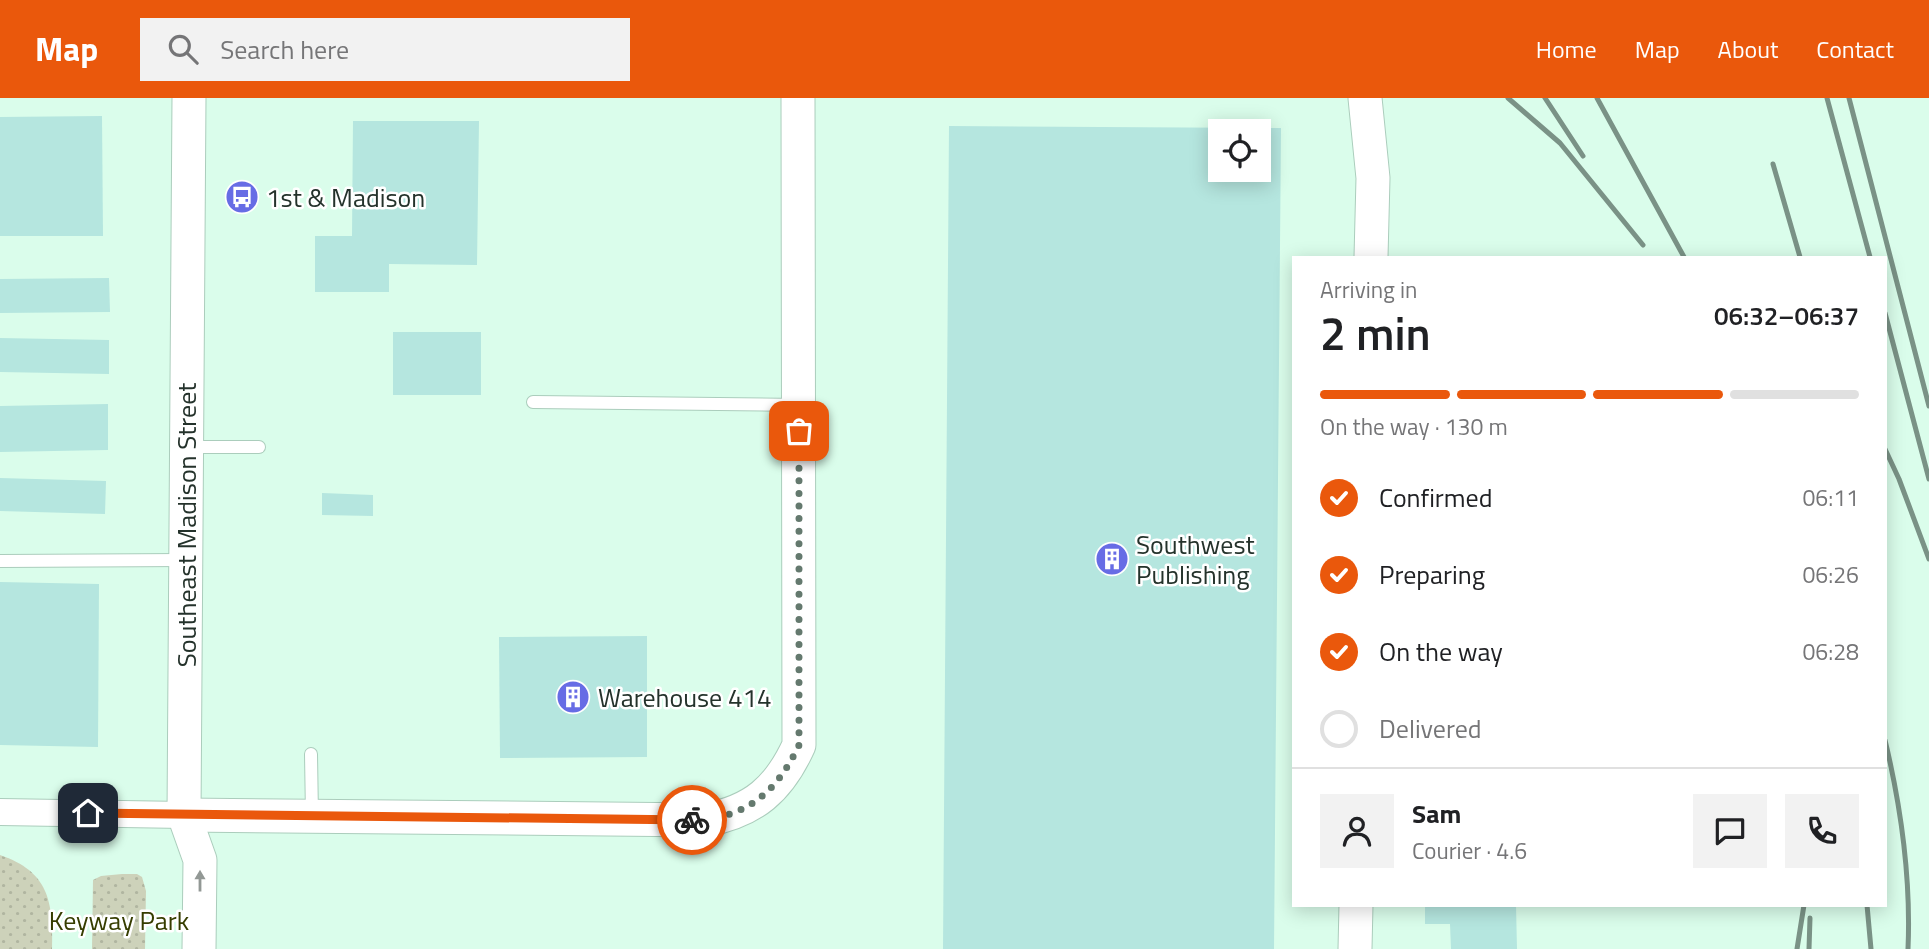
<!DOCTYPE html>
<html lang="en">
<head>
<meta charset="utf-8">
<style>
  body { margin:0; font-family:"Titillium Web",sans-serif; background:#f2f2f2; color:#202124; height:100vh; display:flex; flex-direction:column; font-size:26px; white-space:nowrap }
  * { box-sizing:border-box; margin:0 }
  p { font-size:23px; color:#757577 }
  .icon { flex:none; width:38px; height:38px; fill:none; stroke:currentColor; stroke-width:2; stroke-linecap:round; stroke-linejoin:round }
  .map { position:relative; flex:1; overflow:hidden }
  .panel { position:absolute; left:1292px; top:158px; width:595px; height:651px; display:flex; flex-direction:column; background:#fff; border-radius:0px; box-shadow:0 4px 18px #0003 }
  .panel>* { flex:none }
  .tools { position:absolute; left:1208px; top:21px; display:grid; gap:14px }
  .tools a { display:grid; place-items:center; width:63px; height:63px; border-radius:0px; background:#fff; box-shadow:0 4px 18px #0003; font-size:35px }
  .pin { position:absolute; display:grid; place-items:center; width:60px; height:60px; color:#fff; margin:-30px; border-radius:14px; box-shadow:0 4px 10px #0006 }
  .courier { position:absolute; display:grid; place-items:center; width:70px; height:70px; margin:-35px; border:5px solid #ea580c; border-radius:50%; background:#fff; color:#222; box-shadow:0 2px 9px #0007 }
  .head em { font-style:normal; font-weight:600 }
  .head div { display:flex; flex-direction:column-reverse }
  .head { display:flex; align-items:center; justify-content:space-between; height:119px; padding:0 28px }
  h1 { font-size:46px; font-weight:600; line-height:52px }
  .bar { display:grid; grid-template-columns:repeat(4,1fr); gap:10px 7px; align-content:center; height:84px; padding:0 28px }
  .bar i { height:9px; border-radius:5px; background:#e0e0e0 }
  .bar .active { background:#ea580c }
  .bar p { grid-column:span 4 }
  .line { display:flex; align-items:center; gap:18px; padding:0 28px; border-top:2px solid #e0e0e0 }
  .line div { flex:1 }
  .round { display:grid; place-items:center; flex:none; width:74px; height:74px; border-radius:0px; background:#f2f2f2 }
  ol { padding:0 28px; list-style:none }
  li { display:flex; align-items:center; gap:21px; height:77px }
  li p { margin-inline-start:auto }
  li .icon { padding:7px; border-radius:50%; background:#ea580c; color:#fff; stroke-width:4 }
  li:last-child { color:#757577 }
  li i { width:38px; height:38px; border:4px solid #e0e0e0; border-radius:50% }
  header { display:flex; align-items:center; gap:42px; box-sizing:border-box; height:98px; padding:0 35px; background:#ea580c; color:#fff }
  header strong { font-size:33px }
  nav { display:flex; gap:38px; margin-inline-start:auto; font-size:24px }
  .search { width:490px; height:63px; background:#f2f2f2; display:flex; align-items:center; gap:18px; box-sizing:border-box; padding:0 24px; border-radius:0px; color:#757577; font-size:26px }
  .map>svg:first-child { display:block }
  .park { fill:url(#park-dots) }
  .building { fill:#b5e6df; fill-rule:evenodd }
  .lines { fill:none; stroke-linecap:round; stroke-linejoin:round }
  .service-casing { stroke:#abcdbc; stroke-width:14 }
  .minor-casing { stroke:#abcdbc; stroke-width:28 }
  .tertiary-casing { stroke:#abcdbc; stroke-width:35 }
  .service { stroke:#fff; stroke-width:12 }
  .minor { stroke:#fff; stroke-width:26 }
  .tertiary { stroke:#fff; stroke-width:33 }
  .rail { stroke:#7a9286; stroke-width:5 }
  .oneway { fill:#929895 }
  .done { stroke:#64796e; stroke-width:7; stroke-dasharray:0 12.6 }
  .route { stroke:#ea580c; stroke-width:9 }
  .labels { text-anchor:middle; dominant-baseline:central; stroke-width:5; stroke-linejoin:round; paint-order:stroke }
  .poi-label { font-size:26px; fill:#24322b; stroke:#fff; text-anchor:start }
  .street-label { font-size:26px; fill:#24322b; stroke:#fff }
  .park-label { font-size:26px; fill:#363d00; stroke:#fff }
</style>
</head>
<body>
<header>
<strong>Map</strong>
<div class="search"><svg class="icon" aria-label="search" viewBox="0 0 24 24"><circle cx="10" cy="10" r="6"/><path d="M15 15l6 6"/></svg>Search here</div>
<nav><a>Home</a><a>Map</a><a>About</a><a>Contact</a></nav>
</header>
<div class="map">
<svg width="1929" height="851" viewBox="0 0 1929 851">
  <defs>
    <pattern id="park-dots" width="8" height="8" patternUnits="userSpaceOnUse" patternTransform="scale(1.75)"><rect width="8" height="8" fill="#cdd2ba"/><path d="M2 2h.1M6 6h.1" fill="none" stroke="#b0b5a0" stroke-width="1.8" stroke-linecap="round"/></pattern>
  </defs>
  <rect width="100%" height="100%" fill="#dafdeb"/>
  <!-- park -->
  <g class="park">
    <path d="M0 757C49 774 53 803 52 851H0Z"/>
    <path d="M122 776H137L142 779 146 793 145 851H92L93 782 101 778Z"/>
  </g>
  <!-- building -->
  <g class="building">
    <path d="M102 18 103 138H0V19Z"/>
    <path d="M353 23H479L477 167 389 166V194H315V138H352Z"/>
    <path d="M949 28 1281 30 1274 851H943ZM1220 33H1258V72H1220Z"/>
    <path d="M109 180 110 214 0 215V181Z"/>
    <rect x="393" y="234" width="88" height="63"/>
    <path d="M0 240 109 242V276L0 274Z"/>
    <path d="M108 306V352L0 354V308Z"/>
    <path d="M0 380 106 383 105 416 0 413Z"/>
    <path d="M322 395 373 397V418L322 417Z"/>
    <path d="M0 484 99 486 98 649 0 647Z"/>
    <path d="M647 538V659L500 660 499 539Z"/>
    <path d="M1425 807H1516L1517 851H1451L1450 826H1425Z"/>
  </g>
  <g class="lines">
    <defs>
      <g id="service">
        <path d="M533 304 798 307"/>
        <path d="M189 349H259"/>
        <path d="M0 463 185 462"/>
        <path d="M311 656 312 718"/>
      </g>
      <path id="minor" d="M0 714 184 717"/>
      <g id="tertiary">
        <path d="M189 0 184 717 200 762 199 851"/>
        <path d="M1365 0 1373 80 1371 159"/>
        <path d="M184 717 706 722C754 713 779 691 799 647L798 0"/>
        <path d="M1355 851 1356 807"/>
      </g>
    </defs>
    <!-- service casing -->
    <use href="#service" class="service-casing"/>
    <!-- minor casing -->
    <use href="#minor" class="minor-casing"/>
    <!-- tertiary casing -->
    <use href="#tertiary" class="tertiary-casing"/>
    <!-- service -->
    <use href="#service" class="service"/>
    <!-- minor -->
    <use href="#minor" class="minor"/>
    <!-- tertiary -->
    <use href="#tertiary" class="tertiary"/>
    <!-- rail -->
    <g class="rail">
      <path d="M1508 0 1560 45 1643 147"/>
      <path d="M1545 0 1583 58"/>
      <path d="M1597 0 1684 159"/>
      <path d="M1827 0 1870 159"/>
      <path d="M1849 0 1929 308"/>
      <path d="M1773 66 1800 159"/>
      <path d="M1885 215 1929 381"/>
      <path d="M1885 351 1899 381 1929 461"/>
      <path d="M1885 642C1901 709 1911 782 1908 851"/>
      <path d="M1867 807 1871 851"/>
      <path d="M1797 851 1804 807"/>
      <path d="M1809 851 1810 820"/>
    </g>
  </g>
  <!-- one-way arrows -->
  <defs><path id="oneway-solid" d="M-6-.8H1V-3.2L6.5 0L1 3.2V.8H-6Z" transform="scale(1.75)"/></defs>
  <use class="oneway" href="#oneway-solid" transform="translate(200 783) rotate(-90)"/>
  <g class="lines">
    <!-- done -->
    <path class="done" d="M692 722C746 721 777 694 799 647V333"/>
    <!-- route -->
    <path class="route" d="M88 715 692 722"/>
  </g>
  <!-- icons -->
  <defs>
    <symbol id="bus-disc" viewBox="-11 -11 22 22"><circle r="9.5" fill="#676ce5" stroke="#fff"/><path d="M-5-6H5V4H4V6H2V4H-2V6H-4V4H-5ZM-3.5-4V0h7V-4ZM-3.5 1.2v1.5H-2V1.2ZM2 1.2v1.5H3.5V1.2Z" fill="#fff"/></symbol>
    <symbol id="building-disc" viewBox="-11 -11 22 22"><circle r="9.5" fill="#676ce5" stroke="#fff"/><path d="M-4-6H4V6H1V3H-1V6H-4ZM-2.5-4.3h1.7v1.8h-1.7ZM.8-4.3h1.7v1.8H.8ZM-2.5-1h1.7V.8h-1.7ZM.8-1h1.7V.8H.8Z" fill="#fff"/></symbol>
  </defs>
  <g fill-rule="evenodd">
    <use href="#bus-disc" x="223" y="80" width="38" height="38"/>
    <use href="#building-disc" x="1093" y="442" width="38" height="38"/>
    <use href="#building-disc" x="554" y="580" width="38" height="38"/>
  </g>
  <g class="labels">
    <!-- poi labels -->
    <g class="poi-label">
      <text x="266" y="99">1st &amp; Madison</text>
      <text x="1136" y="446">Southwest<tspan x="1136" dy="30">Publishing</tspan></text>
      <text x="598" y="599">Warehouse 414</text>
    </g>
    <!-- street labels -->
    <g class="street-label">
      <text transform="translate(186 427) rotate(-90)">Southeast Madison Street</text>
    </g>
    <!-- park labels -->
    <g class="park-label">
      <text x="119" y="822">Keyway Park</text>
    </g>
  </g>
</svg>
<div class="tools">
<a><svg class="icon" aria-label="locate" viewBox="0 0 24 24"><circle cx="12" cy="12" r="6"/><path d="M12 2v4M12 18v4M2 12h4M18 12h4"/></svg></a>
</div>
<div class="pin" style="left:799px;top:333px;background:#ea580c"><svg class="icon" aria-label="bag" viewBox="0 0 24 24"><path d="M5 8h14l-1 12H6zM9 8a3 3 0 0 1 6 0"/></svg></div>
<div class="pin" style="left:88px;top:715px;background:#1f2937"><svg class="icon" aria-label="home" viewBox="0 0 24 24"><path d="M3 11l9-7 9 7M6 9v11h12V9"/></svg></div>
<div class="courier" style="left:692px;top:722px"><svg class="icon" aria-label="bike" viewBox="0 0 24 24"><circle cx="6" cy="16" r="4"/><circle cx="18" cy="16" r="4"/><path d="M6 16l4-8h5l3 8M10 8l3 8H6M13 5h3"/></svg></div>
<section class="panel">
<div class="head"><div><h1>2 min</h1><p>Arriving in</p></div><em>06:32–06:37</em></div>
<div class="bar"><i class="active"></i><i class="active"></i><i class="active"></i><i></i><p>On the way · 130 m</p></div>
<ol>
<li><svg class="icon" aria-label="check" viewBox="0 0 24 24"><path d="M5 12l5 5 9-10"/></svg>Confirmed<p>06:11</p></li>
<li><svg class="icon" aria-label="check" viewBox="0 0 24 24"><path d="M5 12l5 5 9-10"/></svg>Preparing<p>06:26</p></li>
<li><svg class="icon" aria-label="check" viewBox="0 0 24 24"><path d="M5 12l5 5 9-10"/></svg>On the way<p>06:28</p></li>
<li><i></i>Delivered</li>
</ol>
<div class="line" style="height:126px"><a class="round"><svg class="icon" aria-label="person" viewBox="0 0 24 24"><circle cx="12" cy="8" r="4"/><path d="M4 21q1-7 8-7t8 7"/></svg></a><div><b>Sam</b><p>Courier · 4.6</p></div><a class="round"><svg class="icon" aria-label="chat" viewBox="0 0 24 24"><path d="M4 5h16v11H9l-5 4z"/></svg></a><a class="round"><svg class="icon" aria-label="phone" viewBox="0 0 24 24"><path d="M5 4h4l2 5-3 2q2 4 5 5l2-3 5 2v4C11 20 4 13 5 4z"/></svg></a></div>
</section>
</div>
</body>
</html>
